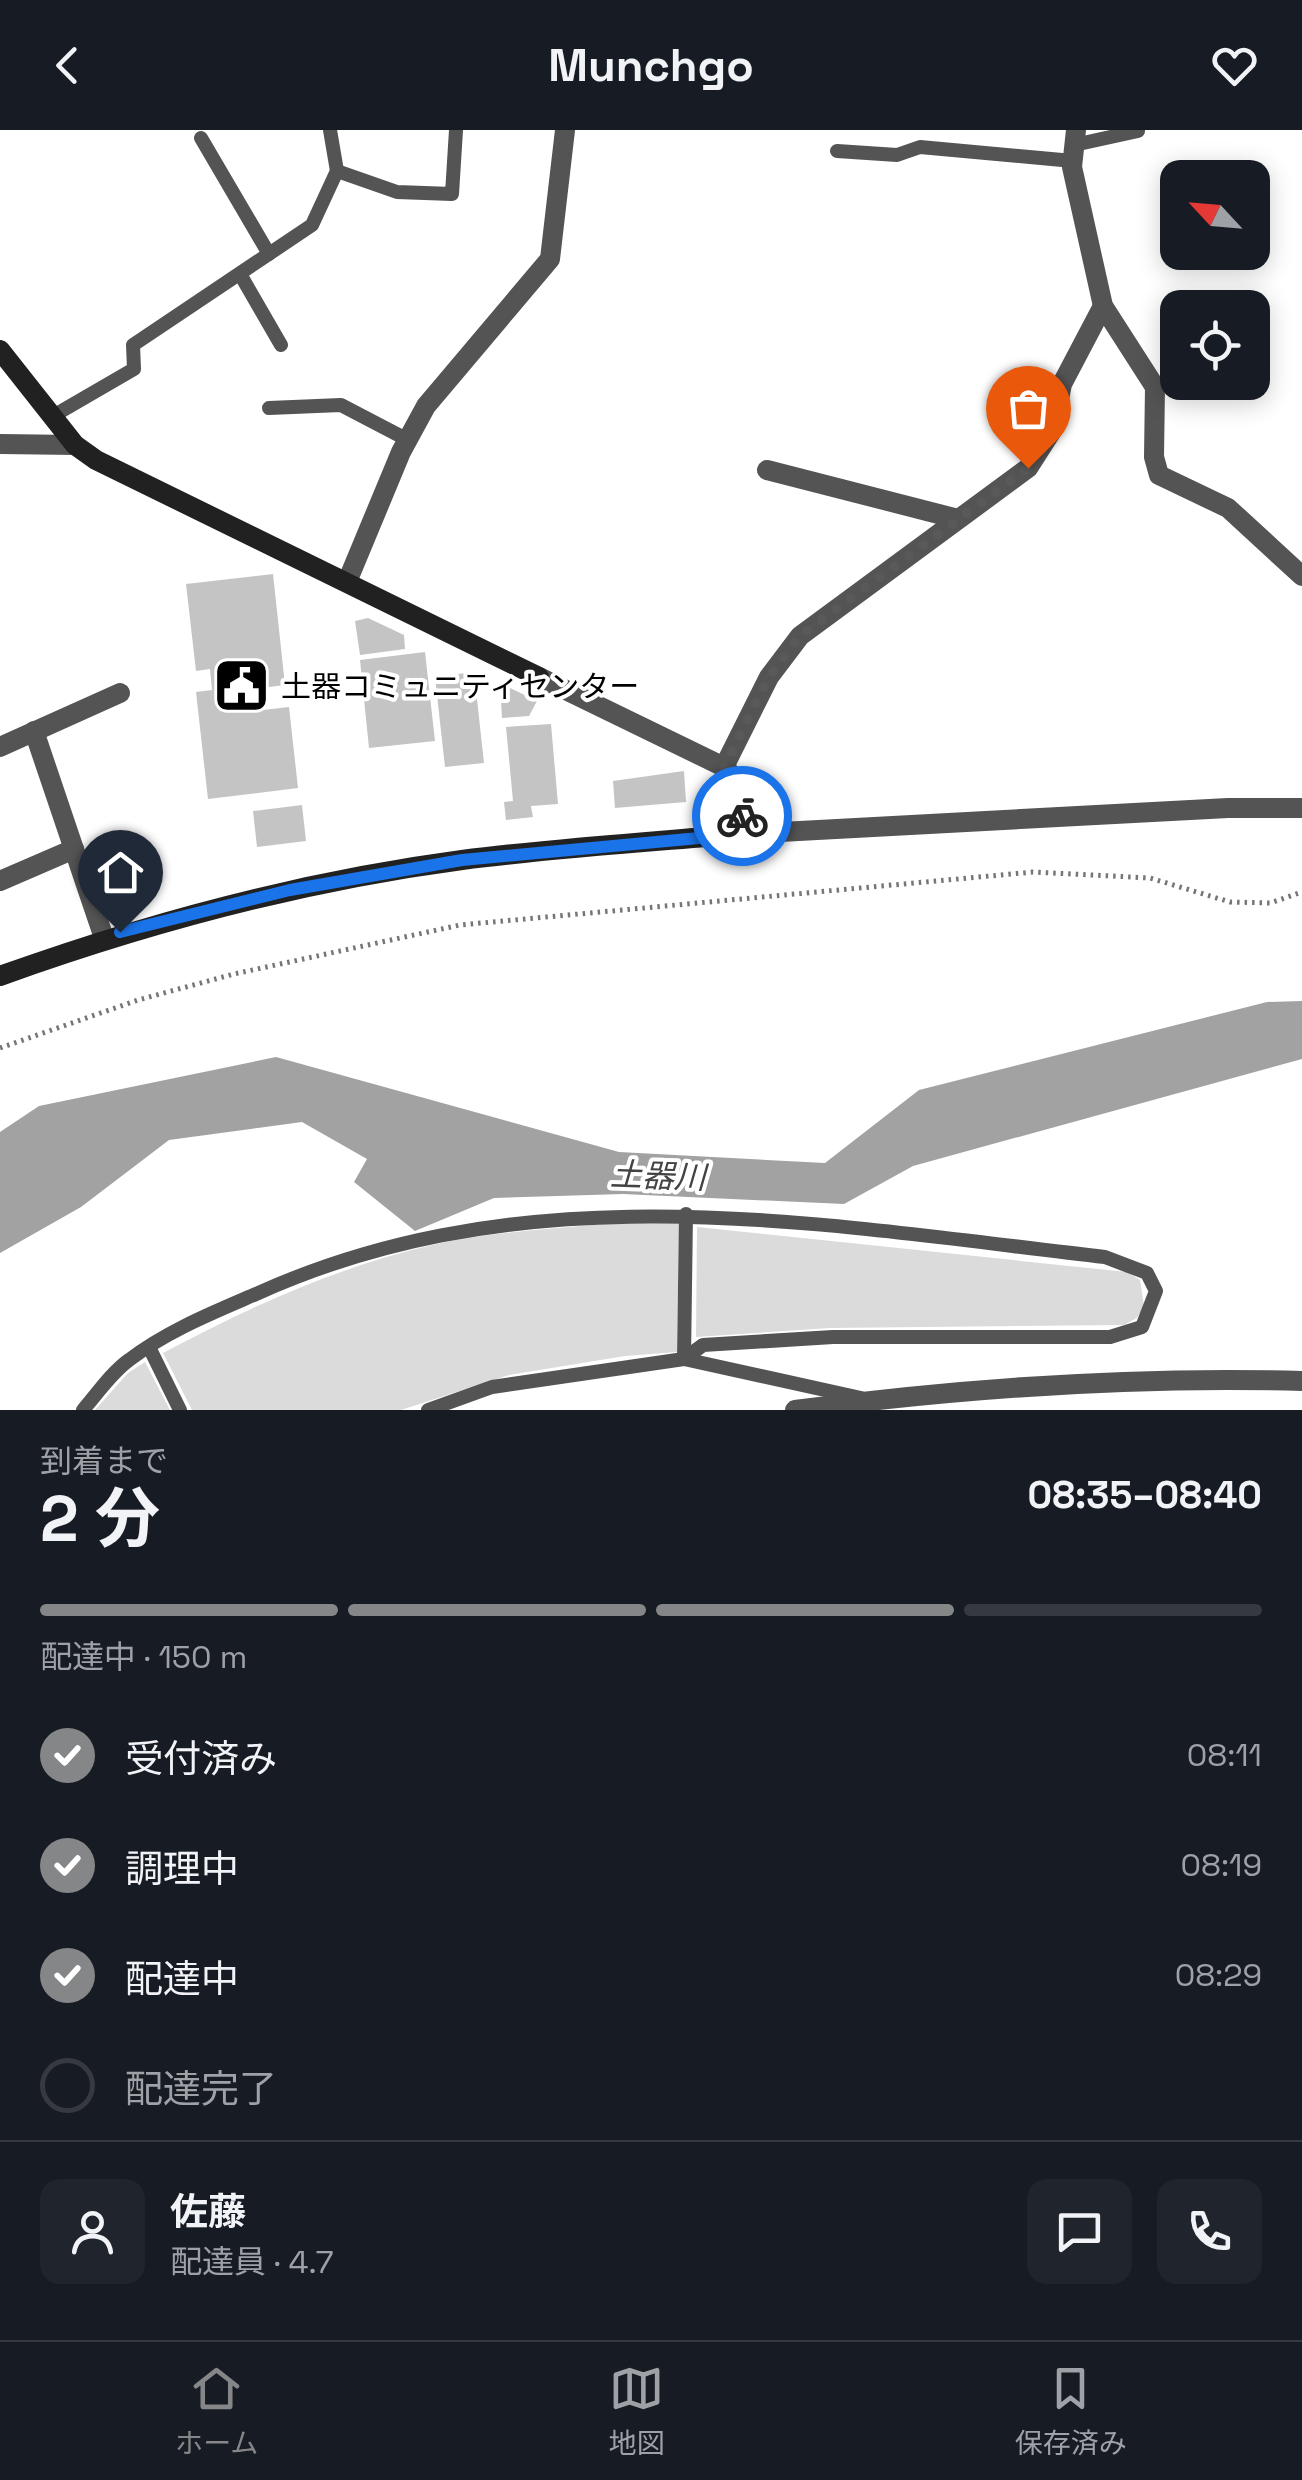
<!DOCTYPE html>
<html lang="ja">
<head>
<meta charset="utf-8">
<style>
  body { margin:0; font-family:"Space Grotesk","Noto Sans JP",sans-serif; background:#20242c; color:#f1f3f6; height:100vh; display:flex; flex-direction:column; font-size:38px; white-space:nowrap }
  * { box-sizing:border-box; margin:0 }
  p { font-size:32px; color:#9ea1a6 }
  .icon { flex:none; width:55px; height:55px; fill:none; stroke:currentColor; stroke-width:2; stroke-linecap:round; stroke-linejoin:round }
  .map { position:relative; height:1280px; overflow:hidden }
  .panel { display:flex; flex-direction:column; background:#171b24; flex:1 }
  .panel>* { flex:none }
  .needle { width:65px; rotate:296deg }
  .controls { position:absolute; left:1160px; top:30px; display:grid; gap:20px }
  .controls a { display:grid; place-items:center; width:110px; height:110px; border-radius:20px; background:#171b24; box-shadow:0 5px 25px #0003; font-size:50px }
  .pin { position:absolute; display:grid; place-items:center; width:85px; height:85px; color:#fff; margin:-102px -42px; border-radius:50% 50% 50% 0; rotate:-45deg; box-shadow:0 0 10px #0007 }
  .pin .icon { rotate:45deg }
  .courier { position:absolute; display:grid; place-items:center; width:100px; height:100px; margin:-50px; border:8px solid #1a73e8; border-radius:50%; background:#fff; color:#222; box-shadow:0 2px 12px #0007 }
  .summary em { font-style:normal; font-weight:700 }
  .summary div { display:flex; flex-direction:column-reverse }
  .summary { display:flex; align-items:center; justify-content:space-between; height:170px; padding:0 40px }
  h1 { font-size:65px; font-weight:700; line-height:75px }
  .bar { display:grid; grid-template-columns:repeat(4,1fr); gap:15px 10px; align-content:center; height:120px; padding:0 40px }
  .bar i { height:12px; border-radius:8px; background:#363941 }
  .bar .selected { background:#858687 }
  .bar p { grid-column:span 4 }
  .line { display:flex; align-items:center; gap:25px; padding:0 40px; border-top:2px solid #363941 }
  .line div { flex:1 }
  .round { display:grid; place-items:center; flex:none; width:105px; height:105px; border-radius:20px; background:#20242c }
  ol { padding:0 40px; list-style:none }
  li { display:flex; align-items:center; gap:30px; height:110px }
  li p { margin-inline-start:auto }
  li .icon { padding:10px; border-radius:50%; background:#858687; color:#fff; stroke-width:4 }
  li:last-child { color:#9ea1a6 }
  li i { width:55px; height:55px; border:5px solid #363941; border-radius:50% }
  header { display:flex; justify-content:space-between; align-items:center; height:130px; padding:0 40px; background:#171b24; font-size:45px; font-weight:700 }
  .tab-bar { display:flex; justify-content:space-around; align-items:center; height:140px; border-top:2px solid #363941; background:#171b24; font-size:28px; color:#9ea1a6 }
  .tab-bar a { display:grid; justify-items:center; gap:5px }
  .tab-bar .selected { color:#858687 }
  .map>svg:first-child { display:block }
  .green { fill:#dbdbdb }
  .water { fill:#a2a2a2 }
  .building { fill:#c4c4c4 }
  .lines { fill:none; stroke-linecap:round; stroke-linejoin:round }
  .path { stroke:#767676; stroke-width:5; stroke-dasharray:2.5 5; stroke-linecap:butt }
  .lane { stroke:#545454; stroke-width:14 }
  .street { stroke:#545454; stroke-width:20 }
  .secondary { stroke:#212121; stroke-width:20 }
  .done { stroke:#595959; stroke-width:10; stroke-dasharray:0 18 }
  .route { stroke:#1a73e8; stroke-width:12 }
  .labels { text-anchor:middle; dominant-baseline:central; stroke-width:8; stroke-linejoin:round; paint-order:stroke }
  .poi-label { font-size:30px; fill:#000; stroke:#fff; text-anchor:start }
  .water-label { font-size:32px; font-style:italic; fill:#434343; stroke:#fff }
</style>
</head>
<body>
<header><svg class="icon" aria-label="back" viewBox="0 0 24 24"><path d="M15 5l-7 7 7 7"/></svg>Munchgo<svg class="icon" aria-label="heart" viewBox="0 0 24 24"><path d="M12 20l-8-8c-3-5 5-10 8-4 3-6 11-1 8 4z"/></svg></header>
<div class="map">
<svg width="1302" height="1280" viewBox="0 0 1302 1280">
  <rect width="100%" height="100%" fill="#fff"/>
  <!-- green -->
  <g class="green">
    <path d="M613 1093 679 1094 677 1222 625 1226 509 1245 401 1280H192L163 1223C247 1178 335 1138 428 1116 488 1102 552 1099 613 1093Z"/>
    <path d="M697 1097 1127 1142 1140 1150 1144 1176 1137 1188 1124 1195 830 1198 696 1207Z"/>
    <path d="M145 1232 170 1280H95L128 1243Z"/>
  </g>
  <!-- water -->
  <path class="water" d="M1302 871V929L913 1036 844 1074 623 1064 494 1068 415 1101 354 1052 367 1029 302 992 169 1010 81 1077 0 1123V1002L39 976 276 927 619 1022 825 1033 919 960 1267 872Z"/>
  <!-- building -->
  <g class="building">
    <path d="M273 444 285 555 261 558 263 580 289 577 298 658 208 669 196 562 212 560 210 539 196 541 186 454Z"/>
    <path d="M368 488 404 505 405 519 360 525 355 491Z"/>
    <path d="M425 522 435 611 369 618 360 530Z"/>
    <path d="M474 542 484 633 445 637 435 547Z"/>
    <path d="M500 553 537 571 529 586 502 588Z"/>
    <path d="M551 594 558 674 531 676 533 687 506 690 504 672 513 671 506 597Z"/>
    <path d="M684 641 686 672 615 678 613 651Z"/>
    <path d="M302 675 306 711 257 717 253 681Z"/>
  </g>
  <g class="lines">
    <!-- path -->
    <path class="path" d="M0 918 138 870 234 844 460 795 1033 742 1150 748 1230 772 1270 773 1302 762"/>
    <!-- lane -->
    <g class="lane">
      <path d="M330 0 337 41"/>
      <path d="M201 8 269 124"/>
      <path d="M1074 15 1138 1"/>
      <path d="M837 21 897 25 920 17 1073 31"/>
      <path d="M240 144 281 215"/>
      <path d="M269 278 341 275 408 310"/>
      <path d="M53 286 134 239 133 215 312 95 337 41 397 62 452 64 456 0"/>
      <path d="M149 1217 180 1280"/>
      <path d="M684 1229 686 1084"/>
      <path d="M83 1280C97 1264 111 1243 129 1230 167 1201 212 1183 256 1164 530 1040 817 1094 1105 1127L1147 1143 1156 1161 1142 1197 1110 1207H833L703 1215 684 1229"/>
      <path d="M428 1280 492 1257 684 1229 861 1268"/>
    </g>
    <!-- street -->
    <g class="street">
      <path d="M1076 0 1072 37 1103 176 1155 257 1154 327 1159 345 1228 378 1302 446"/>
      <path d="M0 314 75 315"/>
      <path d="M767 340 958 389"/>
      <path d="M347 452 401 322 426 276 550 129 565 0"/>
      <path d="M539 547 724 637 738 651 742 704 1228 678H1302"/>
      <path d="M34 601 104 808"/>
      <path d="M0 617 120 563"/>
      <path d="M724 637 769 547 800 506 1028 338 1053 299 1062 254 1103 176"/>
      <path d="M0 751 74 719"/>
      <path d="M795 1280C964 1258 1132 1246 1302 1251"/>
    </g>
    <!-- secondary -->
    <g class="secondary">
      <path d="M0 220 75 315 96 330 539 547"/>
      <path d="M0 846C150 792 304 751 462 730 555 718 649 712 742 704"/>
    </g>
  </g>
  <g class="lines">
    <!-- done -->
    <path class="done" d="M742 686 738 652 724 637 769 547 800 506 1028 338"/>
    <!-- route -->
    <path class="route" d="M120 802 290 760 462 730 742 704V686"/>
  </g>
  <!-- icons -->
  <defs>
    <symbol id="civic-square" viewBox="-11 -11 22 22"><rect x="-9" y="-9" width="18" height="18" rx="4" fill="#000" stroke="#fff"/><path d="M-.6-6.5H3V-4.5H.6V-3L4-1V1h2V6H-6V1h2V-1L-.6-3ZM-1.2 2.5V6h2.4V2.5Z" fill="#fff"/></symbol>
  </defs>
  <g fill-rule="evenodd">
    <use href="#civic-square" x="210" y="524" width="63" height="63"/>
  </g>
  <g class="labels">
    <!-- poi labels -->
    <g class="poi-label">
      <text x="281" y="556">土器コミュニティセンター</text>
    </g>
    <!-- water labels -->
    <g class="water-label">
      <text transform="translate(658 1046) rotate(2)">土器川</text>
    </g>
  </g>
</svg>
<div class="controls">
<a><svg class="needle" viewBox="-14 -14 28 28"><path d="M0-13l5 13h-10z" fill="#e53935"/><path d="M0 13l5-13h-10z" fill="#9ea1a6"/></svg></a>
<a><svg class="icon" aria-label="locate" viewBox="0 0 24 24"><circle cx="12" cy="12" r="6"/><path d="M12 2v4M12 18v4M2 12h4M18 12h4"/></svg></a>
</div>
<div class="pin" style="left:1028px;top:338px;background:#ea580c"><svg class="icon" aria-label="bag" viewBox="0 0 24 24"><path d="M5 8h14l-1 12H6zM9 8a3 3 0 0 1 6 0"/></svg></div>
<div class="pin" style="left:120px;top:802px;background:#1f2937"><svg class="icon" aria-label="home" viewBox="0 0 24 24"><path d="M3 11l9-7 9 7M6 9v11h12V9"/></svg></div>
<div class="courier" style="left:742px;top:686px"><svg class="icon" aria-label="bike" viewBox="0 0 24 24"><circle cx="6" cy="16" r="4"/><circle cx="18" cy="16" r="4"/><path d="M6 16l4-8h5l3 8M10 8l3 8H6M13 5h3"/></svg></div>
</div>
<section class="panel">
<div class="summary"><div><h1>2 分</h1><p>到着まで</p></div><em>08:35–08:40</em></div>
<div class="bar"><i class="selected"></i><i class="selected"></i><i class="selected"></i><i></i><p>配達中 · 150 m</p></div>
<ol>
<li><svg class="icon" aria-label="check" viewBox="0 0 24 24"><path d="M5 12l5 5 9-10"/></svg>受付済み<p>08:11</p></li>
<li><svg class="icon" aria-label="check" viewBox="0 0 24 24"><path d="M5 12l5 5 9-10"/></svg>調理中<p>08:19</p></li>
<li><svg class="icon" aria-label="check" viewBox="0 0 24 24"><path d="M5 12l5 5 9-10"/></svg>配達中<p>08:29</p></li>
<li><i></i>配達完了</li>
</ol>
<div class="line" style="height:180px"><a class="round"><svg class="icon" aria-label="person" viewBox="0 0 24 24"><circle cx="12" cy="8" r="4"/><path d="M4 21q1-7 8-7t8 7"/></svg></a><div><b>佐藤</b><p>配達員 · 4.7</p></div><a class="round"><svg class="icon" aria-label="chat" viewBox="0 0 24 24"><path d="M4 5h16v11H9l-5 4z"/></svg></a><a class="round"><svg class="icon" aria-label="phone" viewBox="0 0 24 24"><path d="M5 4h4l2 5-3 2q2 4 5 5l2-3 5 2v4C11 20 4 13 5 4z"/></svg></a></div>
</section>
<nav class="tab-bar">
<a class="selected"><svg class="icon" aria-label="home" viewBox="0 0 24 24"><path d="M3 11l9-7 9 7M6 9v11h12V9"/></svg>ホーム</a>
<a><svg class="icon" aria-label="map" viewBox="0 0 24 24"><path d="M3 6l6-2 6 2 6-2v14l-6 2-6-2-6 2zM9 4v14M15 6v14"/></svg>地図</a>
<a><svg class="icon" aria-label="saved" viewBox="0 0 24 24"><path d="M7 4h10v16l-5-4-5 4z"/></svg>保存済み</a>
</nav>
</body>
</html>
